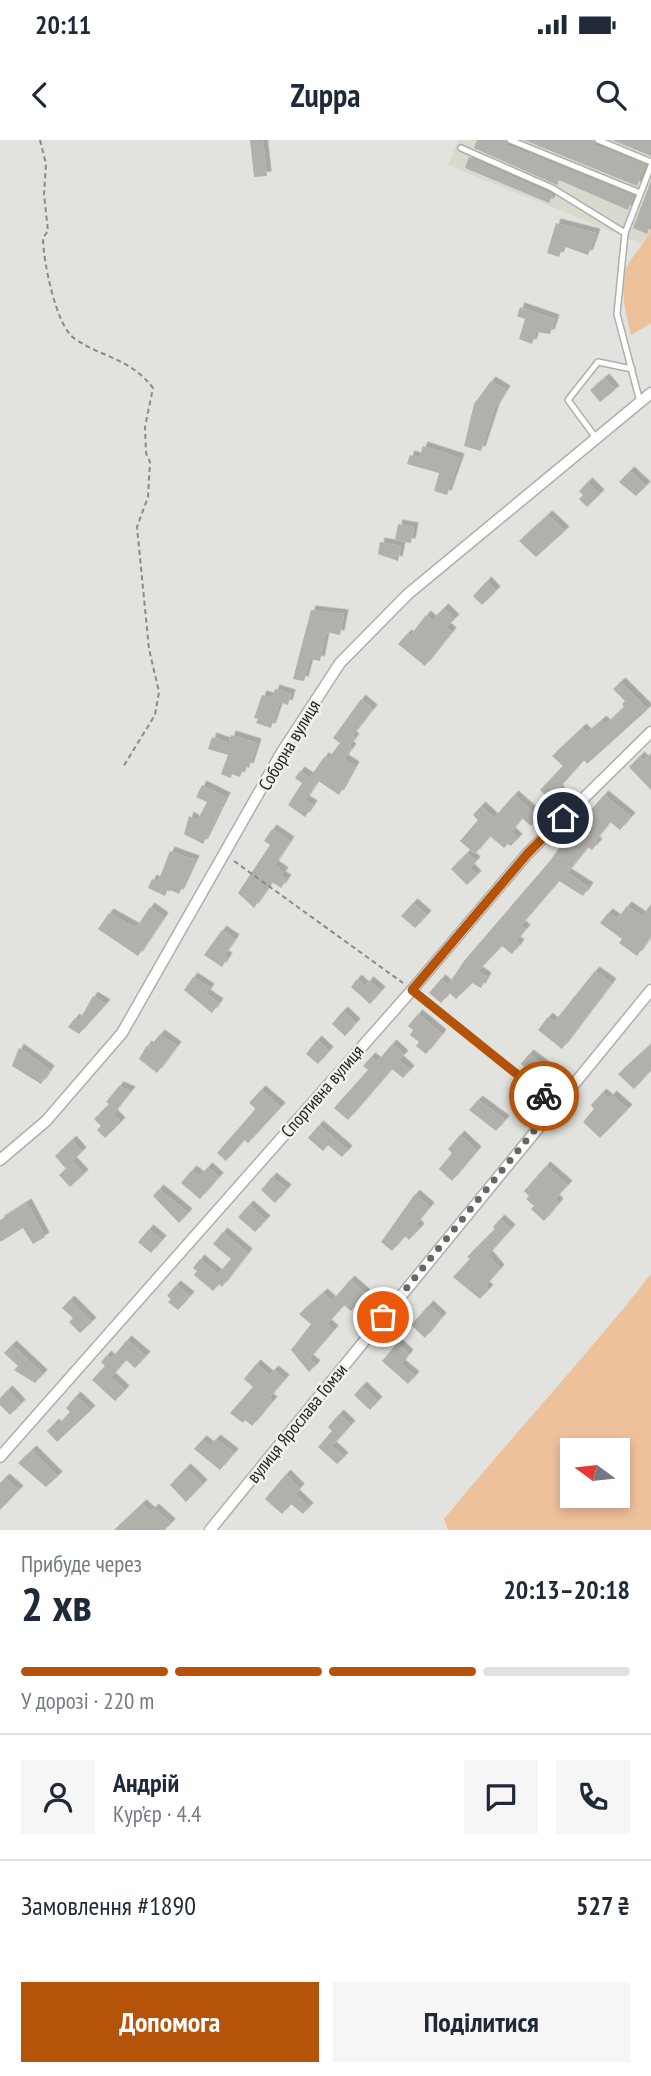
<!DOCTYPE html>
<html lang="uk">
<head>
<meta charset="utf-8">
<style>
  body { margin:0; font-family:"PT Sans Narrow",sans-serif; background:#f6f6f7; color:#1f2937; height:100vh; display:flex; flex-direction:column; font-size:26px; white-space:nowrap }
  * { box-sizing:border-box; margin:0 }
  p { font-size:23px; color:#747a83 }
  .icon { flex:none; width:38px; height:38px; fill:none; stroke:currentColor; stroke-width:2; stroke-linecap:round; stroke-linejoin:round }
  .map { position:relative; height:1390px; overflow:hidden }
  .drawer { display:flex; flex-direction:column; background:#fff; flex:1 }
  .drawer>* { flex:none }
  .needle { width:46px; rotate:285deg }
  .fabs { position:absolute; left:560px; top:1298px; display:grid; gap:14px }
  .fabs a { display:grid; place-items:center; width:70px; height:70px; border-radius:0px; background:#fff; box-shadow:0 4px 10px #0003; font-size:35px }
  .pin { position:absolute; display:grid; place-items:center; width:60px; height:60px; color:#fff; margin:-30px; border:4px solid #fff; border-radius:50%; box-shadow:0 2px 7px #0007 }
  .courier { position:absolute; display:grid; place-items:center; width:70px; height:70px; margin:-35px; border:5px solid #b45309; border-radius:50%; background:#fff; color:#222; box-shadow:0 2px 9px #0007 }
  .head em { font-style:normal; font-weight:800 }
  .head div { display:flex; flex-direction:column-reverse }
  .head { display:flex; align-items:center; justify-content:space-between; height:119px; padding:0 21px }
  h1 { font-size:46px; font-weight:800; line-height:52px }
  .bar { display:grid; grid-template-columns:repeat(4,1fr); gap:10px 7px; align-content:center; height:84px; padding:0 21px }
  .bar i { height:9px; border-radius:5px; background:#e0e1e3 }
  .bar .selected { background:#b45309 }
  .bar p { grid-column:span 4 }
  .line { display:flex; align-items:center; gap:18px; padding:0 21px; border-top:2px solid #e0e1e3 }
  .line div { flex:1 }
  .round { display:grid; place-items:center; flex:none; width:74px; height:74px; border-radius:0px; background:#f6f6f7 }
  .action { display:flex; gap:14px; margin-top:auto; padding:14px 21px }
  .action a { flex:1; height:80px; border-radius:0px; background:#b45309; color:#fff; font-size:28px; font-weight:800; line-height:80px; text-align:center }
  .action a+a { background:#f6f6f7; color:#1f2937 }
  .status { display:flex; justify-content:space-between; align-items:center; height:49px; padding:0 35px; background:#fff; direction:ltr }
  .status svg { height:19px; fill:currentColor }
  header { display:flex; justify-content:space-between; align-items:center; height:91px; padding:0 21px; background:#fff; font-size:32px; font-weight:800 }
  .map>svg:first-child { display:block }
  .built { fill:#d8dacd }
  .green { fill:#edc19a; fill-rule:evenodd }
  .building { fill:#b2b0ab; filter:url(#shadow) }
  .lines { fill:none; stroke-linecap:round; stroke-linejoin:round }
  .lane-casing { stroke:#aeafaa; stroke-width:8 }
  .street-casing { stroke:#aeafaa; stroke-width:13 }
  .path { stroke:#8a8a87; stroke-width:2; stroke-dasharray:5 3.5; stroke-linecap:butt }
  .lane { stroke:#fff; stroke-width:5 }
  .street { stroke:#fff; stroke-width:10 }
  .done { stroke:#666764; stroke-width:7; stroke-dasharray:0 12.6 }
  .route { stroke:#b45309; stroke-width:9 }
  .labels { text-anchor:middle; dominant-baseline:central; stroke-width:5; stroke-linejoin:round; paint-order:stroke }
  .street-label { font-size:18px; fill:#242422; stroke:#eff1eb }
</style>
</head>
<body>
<div class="status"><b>20:11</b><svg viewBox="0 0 49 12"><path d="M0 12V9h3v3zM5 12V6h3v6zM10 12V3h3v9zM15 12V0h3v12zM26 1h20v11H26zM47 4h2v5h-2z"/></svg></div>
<header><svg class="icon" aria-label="back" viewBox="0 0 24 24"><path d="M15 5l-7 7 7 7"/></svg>Zuppa<svg class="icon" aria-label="search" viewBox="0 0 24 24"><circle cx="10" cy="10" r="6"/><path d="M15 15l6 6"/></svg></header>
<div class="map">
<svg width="651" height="1390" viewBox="0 0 651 1390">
  <defs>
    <filter id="shadow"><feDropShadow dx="4.5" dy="-4.5" stdDeviation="0" flood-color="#0004"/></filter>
  </defs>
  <rect width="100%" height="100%" fill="#e2e3de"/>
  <!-- built -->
  <path class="built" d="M458 0H651V89L645 105 448 25Z"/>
  <!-- green -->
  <g class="green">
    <path d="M651 89V183L631 195C626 175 619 147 627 127 631 116 645 105 651 89Z"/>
    <path d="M651 1134V1390H448L444 1379C512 1296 585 1218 651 1134ZM572 1311H618V1356H572Z"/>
  </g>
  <!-- building -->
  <g class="building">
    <path d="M250 0H263L267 36 254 37Z"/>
    <path d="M477 0H505L508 5 634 56 628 70 559 40 557 45 474 8Z"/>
    <path d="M524 0H593L596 5 646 25 637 46Z"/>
    <path d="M612 0H651V16Z"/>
    <path d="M469 17 550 53 553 55 549 63 465 28Z"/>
    <path d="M651 41V83L647 94 633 88Z"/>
    <path d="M556 83 596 93 588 115 563 106 559 117 547 113Z"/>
    <path d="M520 167 555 179 550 194 536 192 532 204 519 199 525 179 517 176Z"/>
    <path d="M605 238 615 250 600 262 590 250Z"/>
    <path d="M491 241 506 250 495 268 481 311 464 306 474 264Z"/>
    <path d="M423 306 460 318 447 355 434 351 439 333 407 324 410 315 419 318Z"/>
    <path d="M630 331 646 346 636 356 619 342Z"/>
    <path d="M588 342 600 354 587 367 579 359 583 355 579 351Z"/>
    <path d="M548 375 565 391 536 417 519 401Z"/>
    <path d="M398 384 414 387 411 403 395 400Z"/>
    <path d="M380 402 401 406 398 421 378 414Z"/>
    <path d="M487 441 496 451 482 465 473 456Z"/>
    <path d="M444 468 455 479 446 487 452 492 425 526 398 504 407 494 410 496 426 475 432 480Z"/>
    <path d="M311 470 344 474 340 495 326 492 320 521 310 519 304 541 293 539Z"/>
    <path d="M621 542 648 569 587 624 584 620 558 649 561 652 552 661 540 650 563 626 552 616 582 588 587 593 602 580 606 584 624 567 622 564 625 561 613 549Z"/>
    <path d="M275 549 291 554 288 565 280 562 271 588 256 583 258 579 254 578 262 555 272 558Z"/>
    <path d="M361 559 373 569 352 596 355 598 349 606 352 608 344 619 355 626 339 655 311 636 324 617 328 619 340 603 333 598Z"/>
    <path d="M231 595 257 603 249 628 244 626 240 637 232 634 231 638 221 634 228 615 208 609 212 597 229 603Z"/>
    <path d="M651 614V650L629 627 640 616 644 620Z"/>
    <path d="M300 631 317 642 305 660 313 665 305 677 288 665 302 643 295 638Z"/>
    <path d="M202 645 226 657 203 704 184 694 189 676 197 681 207 662 196 657Z"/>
    <path d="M514 655 539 677 531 686 522 678 511 692 518 698 511 706 508 704 504 708 490 696 475 714 460 701 478 680 473 675 481 666 494 678Z"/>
    <path d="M604 655 631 677 620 690 610 682 595 701 598 703 592 710 588 707 567 733 589 747 583 756 559 741 521 785 526 789 516 801 520 804 512 814 502 806 478 831 487 837 481 848 472 843 456 859 450 853 441 863 429 853 441 839 448 845 464 821 550 721 563 702 558 698 566 688 572 692Z"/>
    <path d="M272 689 290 701 274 725 284 732 281 736 287 739 281 748 272 742 254 768 238 753 270 705 264 701Z"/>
    <path d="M170 711 195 720 179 754 168 749 165 756 148 748 152 739 158 742Z"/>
    <path d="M467 713 476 721 470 728 477 735 467 745 451 729Z"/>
    <path d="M413 763 427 775 415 788 401 776Z"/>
    <path d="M651 764V796L637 816 619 803 622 799 600 783 608 773 617 779 627 766 642 776Z"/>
    <path d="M150 767 164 777 138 816 98 789 109 773 136 788Z"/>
    <path d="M222 790 235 799 224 815 228 817 222 827 204 815Z"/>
    <path d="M595 831 612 843 562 909 538 890 548 877 554 882Z"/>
    <path d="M193 837 210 848 206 854 219 863 212 873 184 850Z"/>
    <path d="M357 839 365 846 369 841 381 851 370 864 351 847Z"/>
    <path d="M93 856 106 864 79 894 68 887 75 878 79 881Z"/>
    <path d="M343 871 356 883 345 896 332 884Z"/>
    <path d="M418 874 442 894 426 914 416 906 419 902 410 895 413 890 408 886Z"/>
    <path d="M160 894 177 906 157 933 139 919 147 905 150 907Z"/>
    <path d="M317 900 329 911 318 924 306 914Z"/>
    <path d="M392 904 404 915 399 920 410 930 403 938 392 929 348 980 334 968 368 930 363 926 371 917 377 922Z"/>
    <path d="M651 904V930L634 949 618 934Z"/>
    <path d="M19 908 50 930 41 944 12 926Z"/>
    <path d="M529 914 545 926 537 937 521 924Z"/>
    <path d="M119 946 131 951 113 974 121 982 105 998 97 990 101 986 94 979 109 964 106 962Z"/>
    <path d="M261 950 281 967 248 1003 244 1000 226 1021 217 1013 253 972 255 968 249 963Z"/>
    <path d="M602 953 609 959 612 955 628 969 600 998 583 982 594 969 591 965Z"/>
    <path d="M478 960 505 980 496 991 469 970Z"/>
    <path d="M319 985 348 1010 342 1017 328 1005 323 1011 308 998Z"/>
    <path d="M460 995 477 1011 452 1041 439 1029 452 1013 448 1009Z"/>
    <path d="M72 1000 82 1012 72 1021 84 1034 70 1047 59 1035 66 1029 55 1016Z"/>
    <path d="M546 1026 568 1045 555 1059 559 1063 544 1081 531 1069 534 1066 526 1059 529 1056 524 1051Z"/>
    <path d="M208 1027 219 1037 200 1059 181 1043 192 1030 200 1036Z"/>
    <path d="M272 1037 287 1049 275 1063 261 1050Z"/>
    <path d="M159 1049 188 1073 179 1083 153 1056Z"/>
    <path d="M415 1054 430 1067 416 1084 420 1088 409 1100 405 1096 392 1111 381 1102Z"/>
    <path d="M27 1063 45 1097 33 1104 23 1088 0 1102V1080Z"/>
    <path d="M249 1065 266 1080 255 1092 238 1077Z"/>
    <path d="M500 1079 511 1089 488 1115 500 1129 485 1146 489 1149 480 1159 453 1137 470 1119 467 1117 495 1089 493 1087Z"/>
    <path d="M149 1089 162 1100 151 1113 138 1102Z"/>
    <path d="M223 1092 248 1113 222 1147 219 1144 213 1151 194 1135 197 1131 193 1128 200 1119 218 1134 231 1119 213 1104Z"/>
    <path d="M350 1140 366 1154 351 1171 344 1165 327 1184 334 1190 309 1219 316 1225 309 1232 291 1210 311 1184 299 1174 323 1153 332 1161Z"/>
    <path d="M176 1145 190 1156 178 1170 168 1162 171 1159 167 1156Z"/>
    <path d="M70 1160 92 1182 80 1193 69 1182 73 1178 62 1168Z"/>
    <path d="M429 1165 442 1177 425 1198 411 1185Z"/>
    <path d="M127 1200 146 1216 135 1228 126 1220 111 1237 125 1250 115 1261 92 1240 105 1226 101 1222 107 1215 111 1219Z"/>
    <path d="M397 1203 409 1214 401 1224 415 1236 408 1244 382 1221Z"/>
    <path d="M12 1205 43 1234 35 1243 14 1230 18 1226 4 1213Z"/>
    <path d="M256 1224 269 1235 274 1230 285 1239 269 1258 273 1261 252 1286 245 1280 243 1283 230 1273 253 1247 244 1239Z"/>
    <path d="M362 1246 378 1261 370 1270 354 1255Z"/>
    <path d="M8 1250 21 1264 10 1275 0 1265V1258Z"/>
    <path d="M76 1256 91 1270 57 1302 47 1291 55 1283 57 1286 70 1272 66 1268Z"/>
    <path d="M339 1274 351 1285 332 1306 344 1317 337 1324 318 1307 332 1291 328 1287Z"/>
    <path d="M216 1299 234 1313 220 1330 194 1309 202 1300 210 1306Z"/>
    <path d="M32 1310 58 1336 46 1347 18 1323Z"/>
    <path d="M186 1328 203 1344 186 1362 170 1345Z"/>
    <path d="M286 1334 300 1348 295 1354 309 1367 303 1374 291 1364 282 1374 265 1359Z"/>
    <path d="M5 1338 19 1350 0 1370V1343Z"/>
    <path d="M142 1364 151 1372 154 1368 171 1383 165 1390H114Z"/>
  </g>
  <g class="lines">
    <defs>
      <g id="lane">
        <path d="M510 0 640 53"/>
        <path d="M598 0 651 22"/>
        <path d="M461 8 552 48 625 93 617 174 640 262"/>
        <path d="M625 93 651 26"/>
        <path d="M596 298 568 260 598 222 632 229"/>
        <path d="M412 850 555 965"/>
      </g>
      <g id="street">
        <path d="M0 1020 46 981 122 893 282 612 340 523 408 454 651 253"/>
        <path d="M0 1317 412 850 528 713 651 592"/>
        <path d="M210 1390 651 850"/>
      </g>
    </defs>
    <!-- lane casing -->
    <use href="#lane" class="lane-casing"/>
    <!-- street casing -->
    <use href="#street" class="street-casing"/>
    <!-- path -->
    <g class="path">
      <path d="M40 0 46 24 44 54 48 91 43 98C43 120 56 187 75 199 103 218 130 218 153 248L145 287 146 313 150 322 148 357 137 387 149 509 159 552 155 575 123 627"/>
      <path d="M234 721 403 843"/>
    </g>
    <!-- lane -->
    <use href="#lane" class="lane"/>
    <!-- street -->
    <use href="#street" class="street"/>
  </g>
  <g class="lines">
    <!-- done -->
    <path class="done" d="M383 1177 555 965 544 956"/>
    <!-- route -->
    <path class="route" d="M544 956 412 850 528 713 563 678"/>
  </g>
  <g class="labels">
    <!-- street labels -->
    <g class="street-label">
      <text transform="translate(289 605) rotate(-59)">Соборна вулиця</text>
      <text transform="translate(322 951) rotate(-49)">Спортивна вулиця</text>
      <text transform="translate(297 1283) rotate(-51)">вулиця Ярослава Гомзи</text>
    </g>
  </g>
</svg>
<div class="fabs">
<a><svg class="needle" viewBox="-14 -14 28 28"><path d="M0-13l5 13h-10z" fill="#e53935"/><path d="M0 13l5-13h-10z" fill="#747a83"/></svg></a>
</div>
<div class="pin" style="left:383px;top:1177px;background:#ea580c"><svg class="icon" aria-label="bag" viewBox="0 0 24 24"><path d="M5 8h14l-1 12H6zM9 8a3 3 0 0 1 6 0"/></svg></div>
<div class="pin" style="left:563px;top:678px;background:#1f2937"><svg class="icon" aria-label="home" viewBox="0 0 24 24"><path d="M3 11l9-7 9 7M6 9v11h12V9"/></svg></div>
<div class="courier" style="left:544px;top:956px"><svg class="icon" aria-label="bike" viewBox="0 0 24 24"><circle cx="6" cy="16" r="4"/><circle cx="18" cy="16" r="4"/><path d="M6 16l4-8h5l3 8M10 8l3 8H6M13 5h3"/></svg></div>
</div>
<section class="drawer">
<div class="head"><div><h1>2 хв</h1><p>Прибуде через</p></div><em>20:13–20:18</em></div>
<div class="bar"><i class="selected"></i><i class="selected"></i><i class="selected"></i><i></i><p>У дорозі · 220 m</p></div>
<div class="line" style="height:126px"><a class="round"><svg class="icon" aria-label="person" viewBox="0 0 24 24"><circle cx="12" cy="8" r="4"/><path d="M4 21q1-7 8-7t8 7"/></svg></a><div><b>Андрій</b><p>Кур’єр · 4.4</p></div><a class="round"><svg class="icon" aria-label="chat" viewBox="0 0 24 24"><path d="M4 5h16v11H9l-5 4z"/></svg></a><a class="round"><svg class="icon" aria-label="phone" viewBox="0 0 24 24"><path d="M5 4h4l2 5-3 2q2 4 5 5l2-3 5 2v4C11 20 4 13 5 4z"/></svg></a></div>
<div class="line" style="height:91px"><div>Замовлення #1890</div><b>527 ₴</b></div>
<div class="action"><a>Допомога</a><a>Поділитися</a></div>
</section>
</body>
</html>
